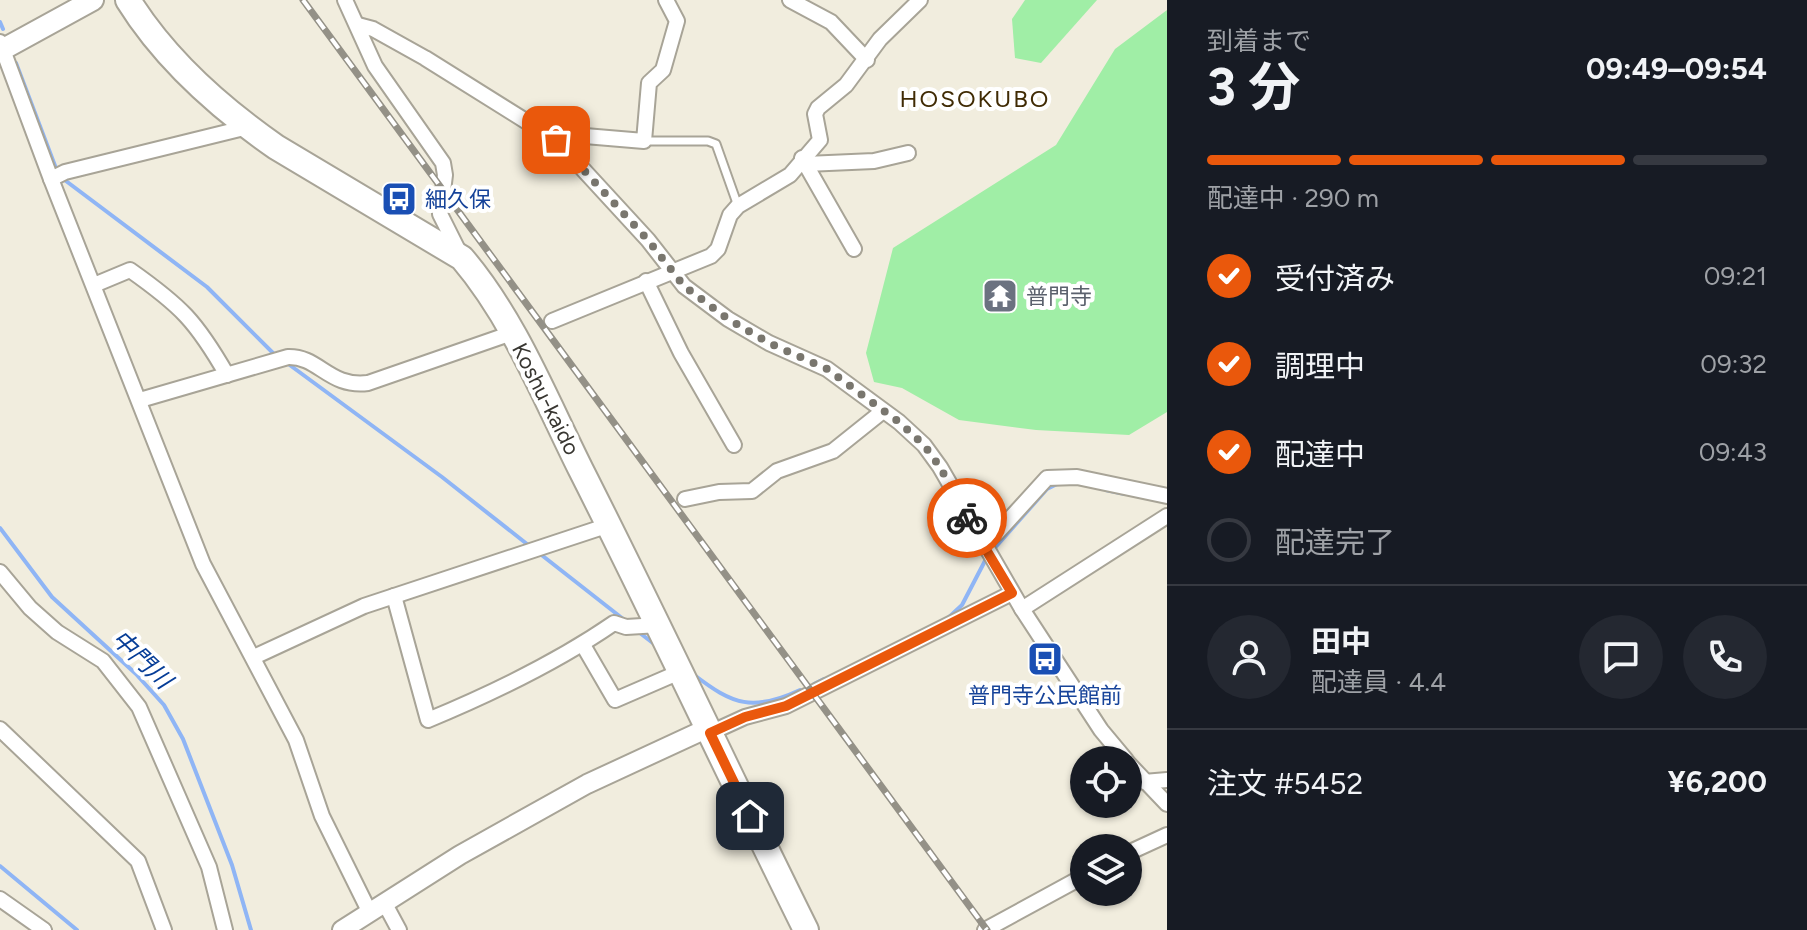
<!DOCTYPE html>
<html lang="ja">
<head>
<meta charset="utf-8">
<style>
  body { margin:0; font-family:Figtree,"Noto Sans JP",sans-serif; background:#242831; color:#f1f3f6; height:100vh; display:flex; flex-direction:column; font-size:30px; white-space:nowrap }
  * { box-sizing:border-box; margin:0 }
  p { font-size:26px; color:#9ea1a6 }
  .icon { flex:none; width:44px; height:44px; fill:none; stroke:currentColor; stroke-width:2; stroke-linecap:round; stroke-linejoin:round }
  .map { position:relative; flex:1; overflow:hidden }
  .sheet { display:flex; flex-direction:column; background:#171b24; width:640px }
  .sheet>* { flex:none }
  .buttons { position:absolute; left:1070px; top:746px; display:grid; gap:16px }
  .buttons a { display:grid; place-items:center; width:72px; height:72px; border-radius:50%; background:#171b24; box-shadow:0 2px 6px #0004; font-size:40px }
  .pin { position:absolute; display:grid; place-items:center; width:68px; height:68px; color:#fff; margin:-34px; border-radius:16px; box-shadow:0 4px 12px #0006 }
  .courier { position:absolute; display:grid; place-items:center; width:80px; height:80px; margin:-40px; border:6px solid #ea580c; border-radius:50%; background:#fff; color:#222; box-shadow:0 2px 10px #0007 }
  .head em { font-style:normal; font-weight:700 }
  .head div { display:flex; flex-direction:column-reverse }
  .head { display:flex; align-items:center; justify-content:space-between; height:136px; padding:0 40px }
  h1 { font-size:52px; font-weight:700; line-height:60px }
  .bar { display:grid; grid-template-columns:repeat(4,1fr); gap:12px 8px; align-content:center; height:96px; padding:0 40px }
  .bar i { height:10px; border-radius:6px; background:#363941 }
  .bar .on { background:#ea580c }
  .bar p { grid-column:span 4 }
  .line { display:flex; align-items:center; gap:20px; padding:0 40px; border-top:2px solid #363941 }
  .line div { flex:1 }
  .round { display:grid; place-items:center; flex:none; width:84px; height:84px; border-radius:42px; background:#242831 }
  ol { padding:0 40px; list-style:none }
  li { display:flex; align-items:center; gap:24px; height:88px }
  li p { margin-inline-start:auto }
  li .icon { padding:8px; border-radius:50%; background:#ea580c; color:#fff; stroke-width:4 }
  li:last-child { color:#9ea1a6 }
  li i { width:44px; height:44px; border:4px solid #363941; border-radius:50% }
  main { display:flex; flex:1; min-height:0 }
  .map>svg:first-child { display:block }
  .green { fill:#a0eea6 }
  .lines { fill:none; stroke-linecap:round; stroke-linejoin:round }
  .stream { stroke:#8fb5f5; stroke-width:4 }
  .lane-casing { stroke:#a8a497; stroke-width:11 }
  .street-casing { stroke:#a8a497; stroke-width:18 }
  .secondary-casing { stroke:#a8a497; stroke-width:22 }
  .primary-casing { stroke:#a8a497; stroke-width:24 }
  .highway-casing { stroke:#a8a497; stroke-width:28 }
  .lane { stroke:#fff; stroke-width:7 }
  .street { stroke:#fff; stroke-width:14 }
  .secondary { stroke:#fff; stroke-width:18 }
  .primary { stroke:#fff; stroke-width:20 }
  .highway { stroke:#fff; stroke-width:24 }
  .rail-casing { stroke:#949187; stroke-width:7 }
  .rail { stroke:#fff; stroke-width:4; stroke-dasharray:12; stroke-linecap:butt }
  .done { stroke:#79766e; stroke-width:8; stroke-dasharray:0 14.4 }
  .route { stroke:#ea580c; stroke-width:10 }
  .labels { text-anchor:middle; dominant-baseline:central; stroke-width:8; stroke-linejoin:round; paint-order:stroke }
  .transit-label { font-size:22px; fill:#164399; stroke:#fff; text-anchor:start }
  .worship-label { font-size:22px; fill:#5b616d; stroke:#fff; text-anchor:start }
  .street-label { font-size:22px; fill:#383631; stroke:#fff }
  .neighbourhood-label { font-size:24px; letter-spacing:2px; fill:#402b04; stroke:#fff }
  .water-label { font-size:24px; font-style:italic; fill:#063d97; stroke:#fff }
</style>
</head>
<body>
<main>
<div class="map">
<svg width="1167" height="930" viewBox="0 0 1167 930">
  <rect width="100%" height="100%" fill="#f1edde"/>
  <!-- green -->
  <g class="green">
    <path d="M1025 0H1097L1041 63 1015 58 1012 19Z"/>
    <path d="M1167 10V412L1129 435 1036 430 959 420 902 388 874 382 866 353 893 248 1056 145 1115 49Z"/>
  </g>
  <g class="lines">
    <!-- stream -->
    <g class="stream">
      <path d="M0 22 3 29"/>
      <path d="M16 63 57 171"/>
      <path d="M62 178 207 287 276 356"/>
      <path d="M287 363 442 477 532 548"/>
      <path d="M1106 490 1125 494"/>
      <path d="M0 528 52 597 136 674 164 705 183 739 232 865 251 930"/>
      <path d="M993 550 1047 489 1059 483"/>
      <path d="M539 553 627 622"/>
      <path d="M947 619 962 605 987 557"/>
      <path d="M636 630 658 647"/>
      <path d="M693 674C733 705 753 712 800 690"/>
      <path d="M814 684 824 679"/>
      <path d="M0 866 77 930"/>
    </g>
    <defs>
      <path id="lane" d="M644 141H708L716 144 738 206"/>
      <g id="street">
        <path d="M345 0 375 66 443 163 445 175 440 214 460 254"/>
        <path d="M790 0 831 22 867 60"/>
        <path d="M358 25 373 29 425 58 556 140 648 240 684 286 728 319 769 343 827 369 899 422 924 445 940 467 1022 609 1101 730 1126 760"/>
        <path d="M0 42 51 179 203 564 296 740 322 816 370 913"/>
        <path d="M556 140 585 136 644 141 649 83 663 70 677 21 666 0"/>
        <path d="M802 158 854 249"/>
        <path d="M806 164 874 161 908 153"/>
        <path d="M51 179 65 172 248 127"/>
        <path d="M646 281 681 353 734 445"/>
        <path d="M94 285 130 270C181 306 196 321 227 375"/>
        <path d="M552 321 711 256 718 249 730 215 738 206 790 175 820 140 815 114 818 108 846 85 880 39 920 0"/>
        <path d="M140 400 288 357C319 356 329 388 368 383L512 333"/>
        <path d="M685 499 719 492 752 491 777 471 833 451 883 411"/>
        <path d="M982 543 997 533 1047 478 1077 477 1167 496"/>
        <path d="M0 572 30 608 57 632 103 661 139 707 209 867 225 930"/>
        <path d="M394 596 428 720C493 693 556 663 614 623L626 627 659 625"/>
        <path d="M1022 609 1167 516"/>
        <path d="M583 645 615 700 682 671"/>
        <path d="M254 657 364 606 609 525"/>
        <path d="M0 729 138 861 164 930"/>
        <path d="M710 733 745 717 786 706 1012 593"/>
        <path d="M1128 763 1167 804"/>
        <path d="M1144 782 1167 780"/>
        <path d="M1128 853 1167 835"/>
        <path d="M0 899 44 930"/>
        <path d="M385 904 399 930"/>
        <path d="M985 930 1084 876"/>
      </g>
      <path id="secondary" d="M342 930 460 855 587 784 708 728"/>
      <path id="primary" d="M0 51 93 0"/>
      <path id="highway" d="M128 0C164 58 220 108 276 147L462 258C514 319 545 398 581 470 658 622 730 777 806 930"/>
    </defs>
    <!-- lane casing -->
    <use href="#lane" class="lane-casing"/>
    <!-- street casing -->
    <use href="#street" class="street-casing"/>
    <!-- secondary casing -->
    <use href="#secondary" class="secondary-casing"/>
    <!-- primary casing -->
    <use href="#primary" class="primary-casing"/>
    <!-- highway casing -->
    <use href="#highway" class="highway-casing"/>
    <!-- lane -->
    <use href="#lane" class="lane"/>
    <!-- street -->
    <use href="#street" class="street"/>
    <!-- secondary -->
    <use href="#secondary" class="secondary"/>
    <!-- primary -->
    <use href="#primary" class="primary"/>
    <!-- highway -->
    <use href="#highway" class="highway"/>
    <defs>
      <path id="rail" d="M303 0 987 930"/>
    </defs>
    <!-- rail casing -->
    <use href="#rail" class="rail-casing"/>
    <!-- rail -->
    <use href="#rail" class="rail"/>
  </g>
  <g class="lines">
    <!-- done -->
    <path class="done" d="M556 140 648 240 684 286 728 319 769 343 827 369 899 422 924 445 940 467 967 518"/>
    <!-- route -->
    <path class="route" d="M750 816 710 733 745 717 786 706 1012 593 967 518"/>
  </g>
  <!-- icons -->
  <defs>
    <symbol id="bus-square" viewBox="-11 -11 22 22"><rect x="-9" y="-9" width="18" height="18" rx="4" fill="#1a4fb4" stroke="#fff"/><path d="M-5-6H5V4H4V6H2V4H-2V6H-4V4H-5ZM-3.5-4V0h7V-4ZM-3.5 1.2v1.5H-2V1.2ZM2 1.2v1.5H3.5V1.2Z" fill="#fff"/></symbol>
    <symbol id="temple-square" viewBox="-11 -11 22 22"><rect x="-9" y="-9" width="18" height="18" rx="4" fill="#6b7280" stroke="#fff"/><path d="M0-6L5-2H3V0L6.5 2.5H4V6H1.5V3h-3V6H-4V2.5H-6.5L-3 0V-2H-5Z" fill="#fff"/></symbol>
  </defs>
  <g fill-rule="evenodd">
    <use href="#bus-square" x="379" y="179" width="40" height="40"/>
    <use href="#temple-square" x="980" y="276" width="40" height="40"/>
    <use href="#bus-square" x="1025" y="639" width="40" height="40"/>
  </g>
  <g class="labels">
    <!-- transit labels -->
    <g class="transit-label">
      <text x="425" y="199">細久保</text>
      <text x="1045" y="695" text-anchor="middle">普門寺公民館前</text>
    </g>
    <!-- worship labels -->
    <g class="worship-label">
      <text x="1026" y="296">普門寺</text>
    </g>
    <!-- street labels -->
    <g class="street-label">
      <text transform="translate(546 399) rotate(63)">Koshu-kaido</text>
    </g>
    <!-- neighbourhood labels -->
    <g class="neighbourhood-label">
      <text x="975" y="98">HOSOKUBO</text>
    </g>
    <!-- water labels -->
    <g class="water-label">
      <text transform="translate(142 659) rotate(44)">中門川</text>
    </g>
  </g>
</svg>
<div class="buttons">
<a><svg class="icon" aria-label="locate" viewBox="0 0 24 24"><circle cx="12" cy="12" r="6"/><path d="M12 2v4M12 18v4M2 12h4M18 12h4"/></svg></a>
<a><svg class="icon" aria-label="layers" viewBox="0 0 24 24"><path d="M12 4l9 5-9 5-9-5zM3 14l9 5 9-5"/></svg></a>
</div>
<div class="pin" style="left:556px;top:140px;background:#ea580c"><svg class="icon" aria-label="bag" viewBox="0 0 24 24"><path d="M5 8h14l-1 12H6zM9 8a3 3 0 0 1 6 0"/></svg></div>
<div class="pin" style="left:750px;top:816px;background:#1f2937"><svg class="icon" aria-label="home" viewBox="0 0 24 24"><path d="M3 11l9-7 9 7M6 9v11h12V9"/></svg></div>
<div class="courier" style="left:967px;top:518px"><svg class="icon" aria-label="bike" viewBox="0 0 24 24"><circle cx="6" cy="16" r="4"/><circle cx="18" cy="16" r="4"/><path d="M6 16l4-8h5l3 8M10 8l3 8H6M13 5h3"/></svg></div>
</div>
<section class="sheet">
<div class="head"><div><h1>3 分</h1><p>到着まで</p></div><em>09:49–09:54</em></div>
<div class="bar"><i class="on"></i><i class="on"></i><i class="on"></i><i></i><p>配達中 · 290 m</p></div>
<ol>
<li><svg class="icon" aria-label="check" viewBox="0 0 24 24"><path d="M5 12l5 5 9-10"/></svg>受付済み<p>09:21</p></li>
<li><svg class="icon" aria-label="check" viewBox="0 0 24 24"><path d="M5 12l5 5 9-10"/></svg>調理中<p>09:32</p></li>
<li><svg class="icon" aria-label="check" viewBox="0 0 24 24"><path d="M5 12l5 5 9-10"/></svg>配達中<p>09:43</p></li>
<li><i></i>配達完了</li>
</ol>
<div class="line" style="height:144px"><a class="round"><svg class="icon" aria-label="person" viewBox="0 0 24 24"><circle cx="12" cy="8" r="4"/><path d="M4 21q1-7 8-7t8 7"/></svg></a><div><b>田中</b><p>配達員 · 4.4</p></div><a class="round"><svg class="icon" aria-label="chat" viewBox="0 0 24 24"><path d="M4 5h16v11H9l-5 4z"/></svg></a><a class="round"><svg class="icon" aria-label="phone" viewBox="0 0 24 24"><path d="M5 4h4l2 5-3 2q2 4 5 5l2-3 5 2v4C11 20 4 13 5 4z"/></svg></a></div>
<div class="line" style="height:104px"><div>注文 #5452</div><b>¥6,200</b></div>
</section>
</main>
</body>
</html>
